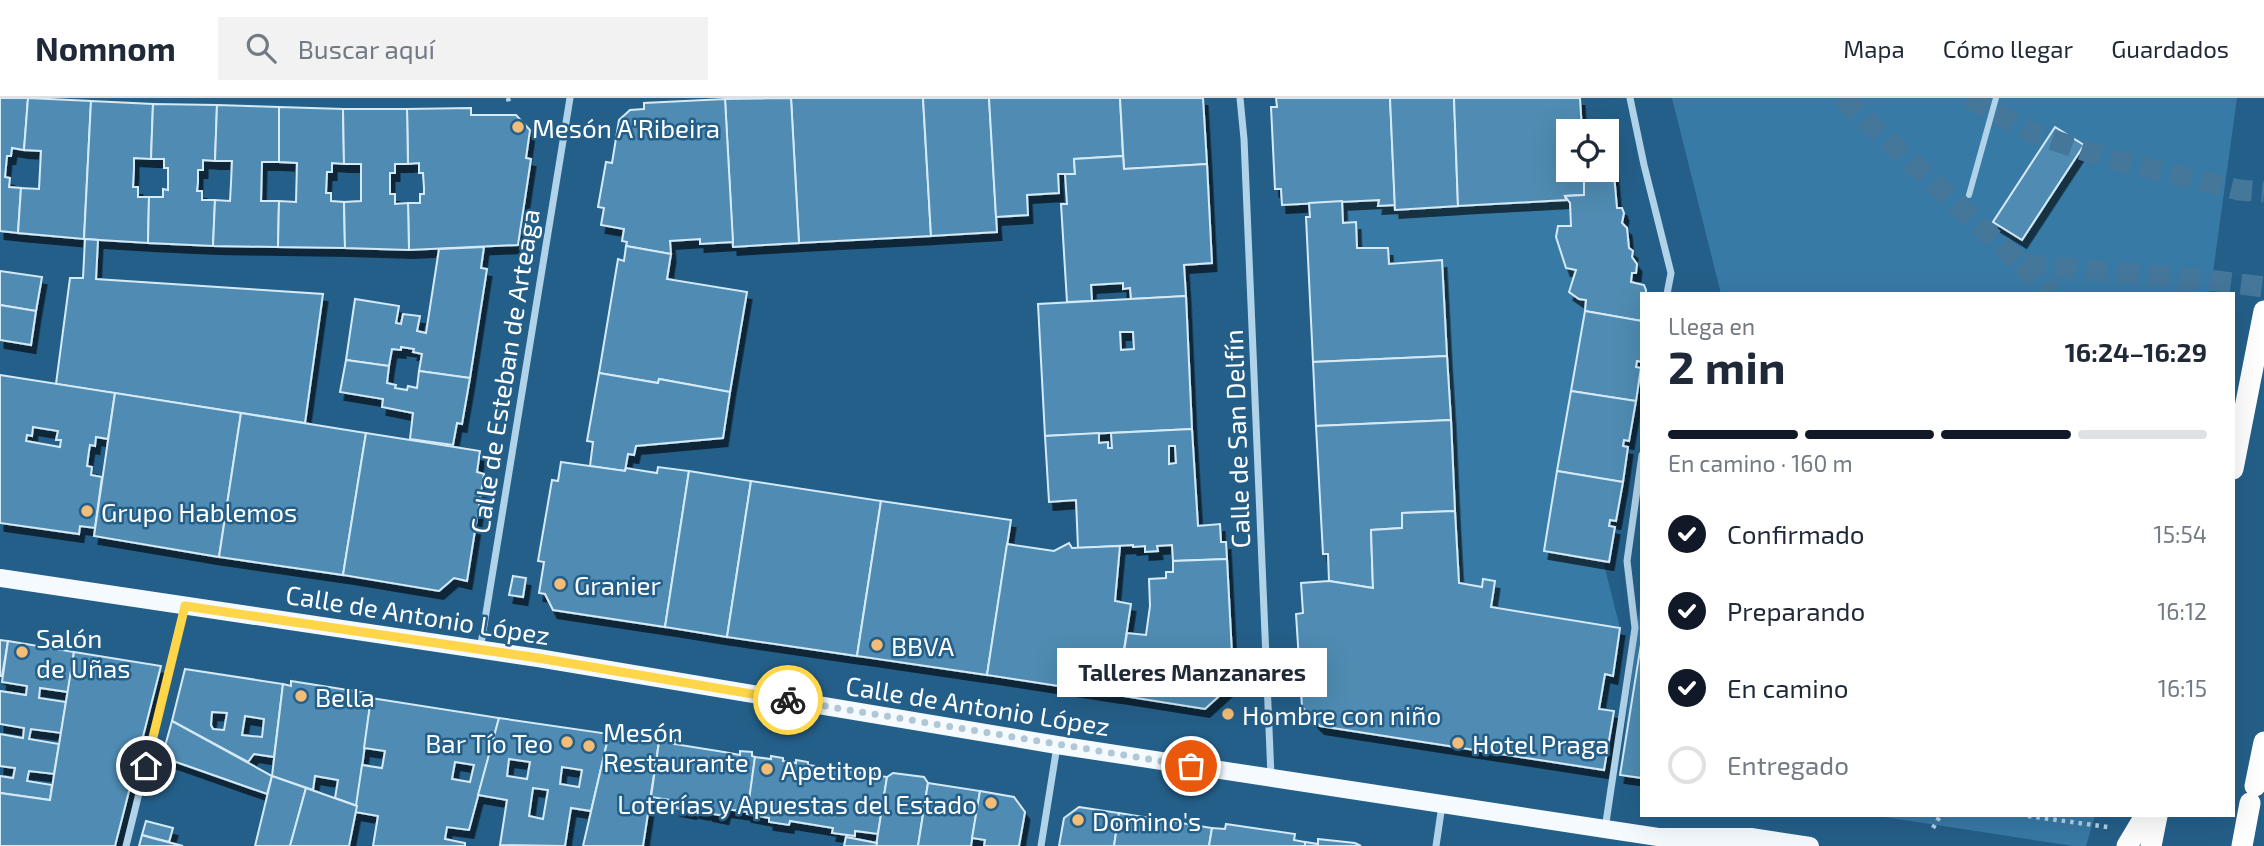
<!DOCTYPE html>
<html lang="es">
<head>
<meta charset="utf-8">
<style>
  body { margin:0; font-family:"Exo 2",sans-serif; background:#f2f2f3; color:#1f2937; height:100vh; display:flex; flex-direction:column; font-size:26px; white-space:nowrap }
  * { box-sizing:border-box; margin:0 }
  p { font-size:23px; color:#747a83 }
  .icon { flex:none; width:38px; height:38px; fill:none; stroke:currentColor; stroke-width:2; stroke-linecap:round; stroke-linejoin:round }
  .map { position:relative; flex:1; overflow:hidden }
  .panel { position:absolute; left:1640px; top:194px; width:595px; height:525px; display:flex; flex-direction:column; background:#fff; border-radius:0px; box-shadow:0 7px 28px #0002 }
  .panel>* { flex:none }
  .controls { position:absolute; left:1556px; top:21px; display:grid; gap:14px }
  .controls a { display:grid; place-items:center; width:63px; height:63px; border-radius:0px; background:#fff; box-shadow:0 7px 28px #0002; font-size:35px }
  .pin { position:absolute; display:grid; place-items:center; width:60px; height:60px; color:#fff; margin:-30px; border:4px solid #fff; border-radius:50%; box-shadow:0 2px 7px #0007 }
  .courier { position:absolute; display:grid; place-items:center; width:70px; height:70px; margin:-35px; border:5px solid #ffd54a; border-radius:50%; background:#fff; color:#222; box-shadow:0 2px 9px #0007 }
  .bubble { position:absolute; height:49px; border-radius:0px; background:#fff; box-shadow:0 7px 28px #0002; font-size:23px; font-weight:700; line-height:49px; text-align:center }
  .head em { font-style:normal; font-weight:700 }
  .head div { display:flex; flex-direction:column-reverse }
  .head { display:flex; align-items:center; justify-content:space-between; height:119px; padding:0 28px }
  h1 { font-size:46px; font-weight:700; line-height:52px }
  .bar { display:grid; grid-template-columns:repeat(4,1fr); gap:10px 7px; align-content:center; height:84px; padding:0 28px }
  .bar i { height:9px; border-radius:5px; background:#e0e1e3 }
  .bar .on { background:#111827 }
  .bar p { grid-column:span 4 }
  ol { padding:0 28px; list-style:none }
  li { display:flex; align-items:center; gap:21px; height:77px }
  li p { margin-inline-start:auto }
  li .icon { padding:7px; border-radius:50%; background:#111827; color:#fff; stroke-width:4 }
  li:last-child { color:#747a83 }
  li i { width:38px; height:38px; border:4px solid #e0e1e3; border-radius:50% }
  header { display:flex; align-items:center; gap:42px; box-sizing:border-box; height:98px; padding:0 35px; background:#fff; border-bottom:2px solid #e0e1e3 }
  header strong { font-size:33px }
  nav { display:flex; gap:38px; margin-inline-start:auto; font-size:24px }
  .search { width:490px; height:63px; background:#f2f2f3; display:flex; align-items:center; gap:18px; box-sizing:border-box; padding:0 24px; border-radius:0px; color:#747a83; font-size:26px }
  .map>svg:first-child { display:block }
  .green { fill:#387aa6 }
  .building { fill:#508bb2; stroke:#d5eaf7; stroke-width:2; fill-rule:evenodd; filter:url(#shadow) }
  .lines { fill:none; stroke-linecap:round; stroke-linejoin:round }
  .motorway-tunnel { stroke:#45779b; stroke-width:21; stroke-dasharray:21 10; stroke-linecap:butt }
  .path { stroke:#b1d3ea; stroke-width:4.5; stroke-dasharray:3.5 5; stroke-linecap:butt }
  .pedestrian { stroke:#b1d3ea; stroke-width:6 }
  .minor { stroke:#b1d3ea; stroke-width:7 }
  .primary { stroke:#f4fafe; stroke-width:18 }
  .motorway { stroke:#fff; stroke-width:21 }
  .done { stroke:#b2c7d6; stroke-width:7; stroke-dasharray:0 12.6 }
  .route { stroke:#ffd54a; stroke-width:9 }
  .poi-dot { fill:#f4bc75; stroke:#245f89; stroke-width:2.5 }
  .labels { text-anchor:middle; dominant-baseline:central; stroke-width:5; stroke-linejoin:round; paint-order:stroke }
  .poi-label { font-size:26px; fill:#fff; stroke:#245f89; text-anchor:start }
  .street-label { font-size:26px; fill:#fff; stroke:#245f89 }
</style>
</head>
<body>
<header>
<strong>Nomnom</strong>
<div class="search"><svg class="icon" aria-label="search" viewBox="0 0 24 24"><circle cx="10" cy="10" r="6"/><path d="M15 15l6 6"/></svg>Buscar aquí</div>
<nav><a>Mapa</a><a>Cómo llegar</a><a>Guardados</a></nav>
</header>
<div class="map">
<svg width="2264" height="748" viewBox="0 0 2264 748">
  <defs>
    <filter id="shadow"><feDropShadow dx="4.5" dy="8" stdDeviation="0" flood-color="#0009"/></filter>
  </defs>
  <rect width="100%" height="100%" fill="#245f89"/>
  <!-- green -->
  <g class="green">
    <path d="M1672 0H2237L2210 196H1721Z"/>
    <path d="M1379 102V108L1566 102 1570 105 1571 128H1558L1556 139 1566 170 1576 172 1569 194 1579 201 1586 202 1544 452 1603 463 1620 530 1491 509 1482 489 1459 485 1442 163 1389 166 1388 150H1357L1356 125H1343L1342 103Z"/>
    <path d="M1641 497V681L1620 677Z"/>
    <path d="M1878 718H2095L2086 748H2073Z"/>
  </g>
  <!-- building -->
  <g class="building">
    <path d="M0 0H28L24 52 12 50 11 58H7L5 79 10 80 9 89 21 90 18 135 0 133Z"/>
    <path d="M28 0 91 3 84 141 18 135 21 90 39 91 41 53 24 52Z"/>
    <path d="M791 0H923L931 138 799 145Z"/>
    <path d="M791 0 799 145 733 149 725 1Z"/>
    <path d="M923 0H989L997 134 931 138Z"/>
    <path d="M989 0H1120L1123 58 1074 61 1075 76H1058L1059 95 1027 97 1028 117 996 119Z"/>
    <path d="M1120 0H1203L1207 66 1124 71Z"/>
    <path d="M1276 0H1390L1395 107 1378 108 1379 102 1282 107 1281 91H1275L1271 9H1277Z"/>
    <path d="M1390 0H1454L1458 108 1395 112Z"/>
    <path d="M1454 0H1580L1582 33H1568V72H1584V97L1565 98 1566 102 1458 108Z"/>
    <path d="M725 1 733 144 700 146V141L670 143 671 156 626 148 627 144 622 143 624 131 601 127 604 110 598 109 606 64 612 65 619 22 630 12 644 11V5Z"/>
    <path d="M91 3 153 6 151 61 134 60V70L133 89H138V99H149L148 145 84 141Z"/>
    <path d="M153 6 217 7 215 63 203 62V72H198V84L197 93H202V102H215L213 148 148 145 149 99H163V91L168 92V70H164V61H151Z"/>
    <path d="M217 7 279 9V64H262L261 103H279L278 149 213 148 215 102 230 103 231 85 232 63H215Z"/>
    <path d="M279 9 343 11 344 66 332 65V74H327L326 95H331V103L344 104 345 150 278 149 279 103 296 104 297 65 279 64Z"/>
    <path d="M471 10V17H516L530 32 526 60 531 61 518 147 409 152 408 105H420V96H424V90L423 75H419V65L408 66 407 11Z"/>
    <path d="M343 11H407L408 66H395V75H390V96H395V106L408 105 409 152 345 150 344 104 361 103V66H344Z"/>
    <path d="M2055 29 2084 47 2022 142 1993 124Z"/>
    <path d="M1606 42H1611L1617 110H1622L1624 115 1622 125 1627 130 1629 150 1633 153 1632 159 1637 166 1636 175H1632L1631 184 1644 187 1646 192V196H1642V223L1585 213 1586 202 1579 201 1569 194 1576 172 1566 170 1556 139 1558 128H1571L1570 105 1565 98 1584 97V72H1606Z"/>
    <path d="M1123 58 1124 71 1207 66 1212 165 1184 167 1186 198 1131 201 1130 190 1123 191V185L1091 187 1092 203 1067 204 1061 106H1067L1065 76H1075L1074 61Z"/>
    <path d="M1342 103 1343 125 1356 124 1357 150H1388L1389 166 1442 162 1447 258 1313 264 1306 119H1310L1309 105Z"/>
    <path d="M85 141 98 142 96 181 323 196 305 325 56 286 70 180H83Z"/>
    <path d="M626 148 671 156 667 181 747 194 730 294 659 281 658 285 599 275 618 161 624 163Z"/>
    <path d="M484 149 481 170 487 171 470 280 419 273 422 256 413 254 414 251 401 249V252L392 251 389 268 346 262 355 201 399 208 396 225 401 226 403 216 420 218 417 233 426 235 439 151Z"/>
    <path d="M0 173 42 179 36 213 0 207Z"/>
    <path d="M1186 198 1192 331 1045 338 1038 206ZM1120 234H1133L1134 251 1121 252Z"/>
    <path d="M0 207 36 213 31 247 0 242Z"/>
    <path d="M1585 213 1642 223V264L1637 263 1636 269 1641 270 1636 303 1571 293Z"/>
    <path d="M1447 258 1451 322 1316 328 1313 264Z"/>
    <path d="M346 262 389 268 387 285 396 287 395 290 407 292 408 288 417 290 419 273 470 280 462 326 457 325 453 347 410 341 413 315 382 309 383 301 340 294Z"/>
    <path d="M599 275 658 285 659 281 730 294 723 340 636 348 634 357 628 356 625 373 590 368 593 344 587 343Z"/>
    <path d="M0 277 115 295 108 341 96 339 95 348 90 347 89 353 87 368 92 369 91 377 102 379 95 430 80 428 79 436 0 425ZM33 329 58 333 56 342H61L60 349 26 343 27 337 32 338Z"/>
    <path d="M1571 293 1636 303 1629 343 1624 342 1623 348 1628 349 1623 384 1557 373Z"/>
    <path d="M115 295 241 315 219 459 94 438Z"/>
    <path d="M241 315 366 335 343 477 219 459Z"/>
    <path d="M1451 322 1455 413 1402 415V430L1371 432 1373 490 1329 483 1328 456H1323L1316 328Z"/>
    <path d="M1192 331 1198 428 1220 426 1221 444H1226L1227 461 1173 463 1172 447 1157 448 1158 453 1145 454V448L1133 449V447L1078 450 1076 402 1049 404 1045 338 1099 335V345L1108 344V350H1112L1111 335ZM1169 348H1175L1176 365 1169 366Z"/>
    <path d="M366 335 480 353 477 374 484 376 467 483 454 480 439 493 343 477Z"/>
    <path d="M561 364 625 373 626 370 657 375 658 369 689 373 665 529 553 512 545 496 539 495 544 464 538 463 552 382 558 383Z"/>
    <path d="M689 373 751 383 727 539 665 529Z"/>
    <path d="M1557 373 1623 384 1616 423 1610 422 1609 428 1615 429 1609 464 1544 453Z"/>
    <path d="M751 383 881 403 857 558 727 539Z"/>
    <path d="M881 403 1011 422 987 577 857 558Z"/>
    <path d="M1455 413 1459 485 1482 489 1483 481 1495 483 1491 509 1620 530 1613 578 1605 576 1599 611 1614 613 1604 672 1320 628 1302 609 1296 516 1303 515 1301 485 1329 483 1373 490 1371 432 1402 430V415Z"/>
    <path d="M1069 445 1072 450 1120 448 1115 503 1131 506 1117 597 987 577 1007 446 1054 453Z"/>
    <path d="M1227 461 1232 556H1226L1228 590 1205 611 1117 597 1127 535 1146 537 1150 508 1149 481 1166 480V474H1173V463Z"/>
    <path d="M513 478 526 480 523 499 509 497Z"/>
    <path d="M1642 540V680L1620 677Z"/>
    <path d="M0 542 8 543 2 578H0Z"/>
    <path d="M8 543 74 554 68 594 40 590 39 600 66 604 61 635 31 631 29 641 59 646 54 676 29 673 27 683 52 687 50 702 0 695V678L13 680 15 670 0 668V636L23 640 24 630 0 626V593L26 597 27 588 2 584Z"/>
    <path d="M74 554 161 568 115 748H0V695L50 702Z"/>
    <path d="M185 571 283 586 274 659 254 656 248 664 172 623ZM212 614 227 615 224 632 213 631 211 627ZM245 618 264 621 262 639 242 637Z"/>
    <path d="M291 583 367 595 366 600H371L357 708 335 700 338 682 315 678 313 692 272 678 283 586 291 588Z"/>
    <path d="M371 600 499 620 469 732 447 729 445 741 465 745V748H373L378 718 355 714 362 667 382 670 385 653 364 650ZM455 664 474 667 470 684 452 681Z"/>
    <path d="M499 620 609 636 591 713 571 710 565 748 500 747 507 702 478 697ZM509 661 530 664 527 681 507 678ZM562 669 582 672 579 689 560 686ZM533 690 548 692 543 721 529 718Z"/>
    <path d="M172 623 272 678 267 696 162 659Z"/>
    <path d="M609 636 659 644 643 748H583Z"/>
    <path d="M664 641 675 642 674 646 724 654 740 657V653L752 654V658L755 659 748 714 726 711 724 718 708 715V711L705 714 695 712 693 708 692 713 676 710 677 703 651 699 659 644H663Z"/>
    <path d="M771 658 783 660V663L796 665V662L808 664V667L835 671 836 668 848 670 847 673 861 675 862 672 874 673V677L887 679 878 736 855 733V738L832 735 833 730 790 723 789 727 769 724V720L747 716 755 659 771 661Z"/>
    <path d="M893 675 924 679 928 685 918 748H876L887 679Z"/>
    <path d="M272 678 306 690 290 748H255Z"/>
    <path d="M928 685 980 693 971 748H918Z"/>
    <path d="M306 690 357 708 349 748H290Z"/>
    <path d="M980 693 1014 699 1025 714 1019 748H984L985 742 972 740Z"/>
    <path d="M1079 709 1119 715 1114 748H1059L1064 720Z"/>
    <path d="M1119 715 1212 730 1209 748H1114Z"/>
    <path d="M146 723 173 730 169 744 142 737Z"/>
    <path d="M1226 726 1295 736 1294 742 1305 744V748H1209L1212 730 1225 731Z"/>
    <path d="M142 737 152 740 183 748H139Z"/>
    <path d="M846 739 877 745 876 748H844Z"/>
    <path d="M1318 741 1355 745 1361 748H1305V744L1318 746Z"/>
  </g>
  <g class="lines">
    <!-- motorway-tunnel -->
    <g class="motorway-tunnel">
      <path d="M1842 0 2021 166 2217 183 2264 189"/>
      <path d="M1969 0 2032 35 2110 61 2239 92 2264 94"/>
      <path d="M2021 166 2053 196"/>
    </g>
    <!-- path -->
    <g class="path">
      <path d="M508 0 509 5"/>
      <path d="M2028 718 2108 729"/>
      <path d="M1933 730 1940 718"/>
    </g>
    <!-- pedestrian -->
    <path class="pedestrian" d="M1969 97 1996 0"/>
    <!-- minor -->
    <g class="minor">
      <path d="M1240 0 1244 41 1271 678"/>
      <path d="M1630 0 1644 67 1671 175 1667 196"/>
      <path d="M480 552 570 0"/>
      <path d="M1605 731 1635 530 1627 463 1642 357"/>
      <path d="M126 748 185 508"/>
      <path d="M1041 748 1057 648"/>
      <path d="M1436 748 1442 707"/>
    </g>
    <!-- primary -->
    <path class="primary" d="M0 480 538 560 1057 647 1605 731 1658 739H1751L1810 748"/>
    <!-- motorway -->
    <g class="motorway">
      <path d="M2233 371 2264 213"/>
      <path d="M2255 688 2264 644"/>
      <path d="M2127 748 2145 718"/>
      <path d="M2151 748 2157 718"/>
      <path d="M2242 748 2250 705"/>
    </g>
  </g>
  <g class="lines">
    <!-- done -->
    <path class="done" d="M788 602 1191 668"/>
    <!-- route -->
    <path class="route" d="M146 668 185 508 538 560 788 602"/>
  </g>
  <!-- markers -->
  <g class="poi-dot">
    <circle cx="518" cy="29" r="7"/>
    <circle cx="87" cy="413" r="7"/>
    <circle cx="560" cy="486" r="7"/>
    <circle cx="877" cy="547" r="7"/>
    <circle cx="22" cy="554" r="7"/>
    <circle cx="301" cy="598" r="7"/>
    <circle cx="1228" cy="616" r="7"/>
    <circle cx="567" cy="644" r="7"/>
    <circle cx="1458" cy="645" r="7"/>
    <circle cx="589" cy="648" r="7"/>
    <circle cx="767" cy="671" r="7"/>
    <circle cx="991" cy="705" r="7"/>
    <circle cx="1078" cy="722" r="7"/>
  </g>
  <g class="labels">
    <!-- poi labels -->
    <g class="poi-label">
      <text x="532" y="29">Mesón A'Ribeira</text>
      <text x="101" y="413">Grupo Hablemos</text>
      <text x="574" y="486">Granier</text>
      <text x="36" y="539">Salón<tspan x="36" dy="30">de Uñas</tspan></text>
      <text x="891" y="547">BBVA</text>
      <text x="315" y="598">Bella</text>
      <text x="1242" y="616">Hombre con niño</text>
      <text x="603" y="633">Mesón<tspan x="603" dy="30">Restaurante</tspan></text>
      <text x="553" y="644" text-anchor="end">Bar Tío Teo</text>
      <text x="1472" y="645">Hotel Praga</text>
      <text x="781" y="671">Apetitop</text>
      <text x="977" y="705" text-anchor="end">Loterías y Apuestas del Estado</text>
      <text x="1092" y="722">Domino's</text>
    </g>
    <!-- street labels -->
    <g class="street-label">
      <text transform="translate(504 273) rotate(-81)">Calle de Esteban de Arteaga</text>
      <text transform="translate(1236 341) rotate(-92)">Calle de San Delfín</text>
      <text transform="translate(418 516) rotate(9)">Calle de Antonio López</text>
      <text transform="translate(978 607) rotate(9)">Calle de Antonio López</text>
    </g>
  </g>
</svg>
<div class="controls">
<a><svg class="icon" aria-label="locate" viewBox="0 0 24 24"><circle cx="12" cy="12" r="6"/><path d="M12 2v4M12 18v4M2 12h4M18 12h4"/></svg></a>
</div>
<div class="pin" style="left:1191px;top:668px;background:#ea580c"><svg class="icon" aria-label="bag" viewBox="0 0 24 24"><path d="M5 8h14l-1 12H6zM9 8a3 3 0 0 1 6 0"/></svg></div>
<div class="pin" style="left:146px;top:668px;background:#1f2937"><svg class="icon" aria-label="home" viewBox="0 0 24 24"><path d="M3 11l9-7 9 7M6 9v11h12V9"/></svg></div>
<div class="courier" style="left:788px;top:602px"><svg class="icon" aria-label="bike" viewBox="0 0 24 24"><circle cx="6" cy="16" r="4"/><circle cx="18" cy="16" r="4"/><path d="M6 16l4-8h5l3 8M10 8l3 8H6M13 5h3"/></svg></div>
<div class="bubble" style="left:1057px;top:550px;width:270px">Talleres Manzanares</div>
<section class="panel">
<div class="head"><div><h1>2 min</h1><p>Llega en</p></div><em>16:24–16:29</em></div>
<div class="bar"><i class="on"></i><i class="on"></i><i class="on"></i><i></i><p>En camino · 160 m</p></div>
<ol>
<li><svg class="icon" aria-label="check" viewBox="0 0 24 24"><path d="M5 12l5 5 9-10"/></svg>Confirmado<p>15:54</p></li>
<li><svg class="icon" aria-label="check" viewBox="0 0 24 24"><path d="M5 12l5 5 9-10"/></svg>Preparando<p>16:12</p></li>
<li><svg class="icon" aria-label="check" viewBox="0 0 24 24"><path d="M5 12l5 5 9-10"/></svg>En camino<p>16:15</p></li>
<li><i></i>Entregado</li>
</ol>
</section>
</div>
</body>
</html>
